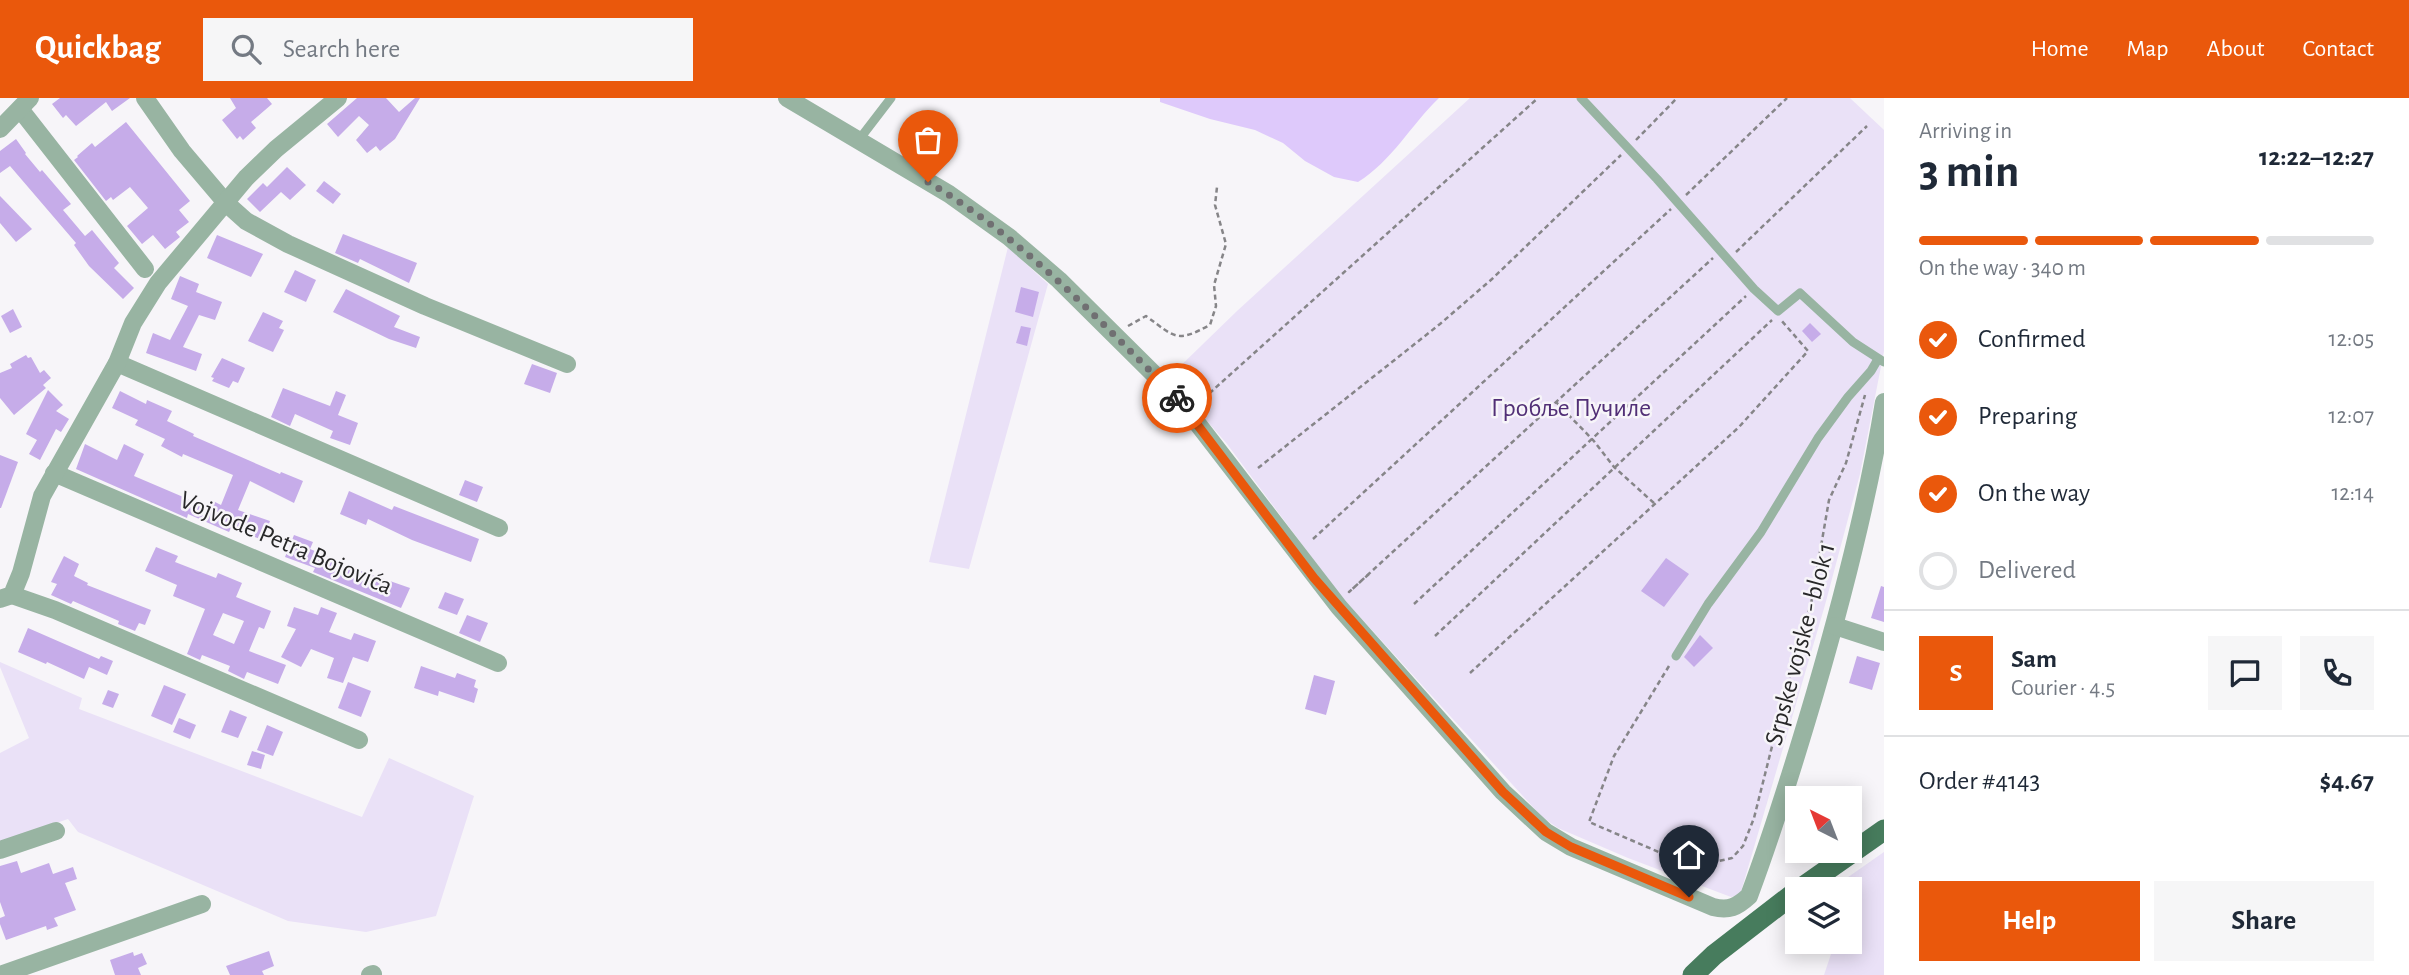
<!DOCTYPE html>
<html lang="en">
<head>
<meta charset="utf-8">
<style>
  body { margin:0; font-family:"Alegreya Sans",sans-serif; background:#f6f6f7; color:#1f2937; height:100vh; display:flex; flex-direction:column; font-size:26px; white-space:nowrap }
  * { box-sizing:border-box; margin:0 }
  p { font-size:23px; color:#747a83 }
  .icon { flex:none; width:38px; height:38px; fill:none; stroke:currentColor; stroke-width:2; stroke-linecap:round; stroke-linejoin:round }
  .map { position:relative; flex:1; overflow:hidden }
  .side { display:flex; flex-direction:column; background:#fff; width:525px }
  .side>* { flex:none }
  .needle { width:46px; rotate:318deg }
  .tools { position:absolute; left:1785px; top:688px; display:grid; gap:14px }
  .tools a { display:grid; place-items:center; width:77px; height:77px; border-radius:0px; background:#fff; box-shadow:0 4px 18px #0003; font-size:35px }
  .pin { position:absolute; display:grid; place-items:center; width:60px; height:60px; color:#fff; margin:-72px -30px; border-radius:50% 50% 50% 0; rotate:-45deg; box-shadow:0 0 7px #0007 }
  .pin .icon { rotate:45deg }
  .courier { position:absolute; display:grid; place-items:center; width:70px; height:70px; margin:-35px; border:5px solid #ea580c; border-radius:50%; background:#fff; color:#222; box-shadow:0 2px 9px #0007 }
  .headline em { font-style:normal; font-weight:600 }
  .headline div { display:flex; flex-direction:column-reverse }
  .headline { display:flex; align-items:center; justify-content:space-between; height:119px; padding:0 35px }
  h1 { font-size:46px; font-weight:600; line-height:52px }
  .bar { display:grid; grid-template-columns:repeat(4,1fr); gap:10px 7px; align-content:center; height:84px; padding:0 35px }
  .bar i { height:9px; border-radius:5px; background:#e0e1e3 }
  .bar .current { background:#ea580c }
  .bar p { grid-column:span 4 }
  .line { display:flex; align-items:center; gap:18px; padding:0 35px; border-top:2px solid #e0e1e3 }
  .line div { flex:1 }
  .round { display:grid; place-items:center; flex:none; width:74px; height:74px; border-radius:0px; background:#f6f6f7 }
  ol { padding:0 35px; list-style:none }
  li { display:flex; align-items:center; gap:21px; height:77px }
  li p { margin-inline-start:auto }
  li .icon { padding:7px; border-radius:50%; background:#ea580c; color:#fff; stroke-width:4 }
  li:last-child { color:#747a83 }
  li i { width:38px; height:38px; border:4px solid #e0e1e3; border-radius:50% }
  .primary-button { display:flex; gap:14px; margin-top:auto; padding:14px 35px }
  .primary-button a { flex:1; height:80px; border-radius:0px; background:#ea580c; color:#fff; font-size:28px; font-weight:600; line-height:80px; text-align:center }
  .primary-button a+a { background:#f6f6f7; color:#1f2937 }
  header { display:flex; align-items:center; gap:42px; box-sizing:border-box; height:98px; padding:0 35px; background:#ea580c; color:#fff }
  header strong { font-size:33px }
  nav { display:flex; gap:38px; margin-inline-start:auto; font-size:24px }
  .search { width:490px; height:63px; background:#f6f6f7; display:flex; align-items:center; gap:18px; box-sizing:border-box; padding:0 24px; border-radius:0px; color:#747a83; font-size:26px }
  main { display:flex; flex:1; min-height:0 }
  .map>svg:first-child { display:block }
  .green { fill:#eae1f7 }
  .water { fill:#dec9fb }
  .building { fill:#c6ace9; fill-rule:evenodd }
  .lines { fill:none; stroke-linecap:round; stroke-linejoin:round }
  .path { stroke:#868588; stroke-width:2.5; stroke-dasharray:5 3.5; stroke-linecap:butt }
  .service { stroke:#98b4a2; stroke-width:9 }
  .minor { stroke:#98b4a2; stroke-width:18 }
  .primary { stroke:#477c5d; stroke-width:21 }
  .done { stroke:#707072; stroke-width:7; stroke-dasharray:0 12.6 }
  .route { stroke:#ea580c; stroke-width:9 }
  .labels { text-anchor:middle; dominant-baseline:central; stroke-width:5; stroke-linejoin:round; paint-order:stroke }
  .park-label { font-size:26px; fill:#512f76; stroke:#f7f5f9 }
  .street-label { font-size:26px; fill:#282829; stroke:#f7f5f9 }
</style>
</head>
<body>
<header>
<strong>Quickbag</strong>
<div class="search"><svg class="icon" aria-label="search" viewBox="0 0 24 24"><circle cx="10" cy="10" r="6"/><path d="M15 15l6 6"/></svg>Search here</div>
<nav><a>Home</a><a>Map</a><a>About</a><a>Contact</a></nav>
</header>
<main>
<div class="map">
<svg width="1884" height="877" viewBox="0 0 1884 877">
  <rect width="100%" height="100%" fill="#f7f5f9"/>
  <!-- green -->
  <g class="green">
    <path d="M1470 0H1850L1884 32V253L1860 376 1825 507 1740 797 1731 799 1628 760 1558 730 1542 719 1340 497 1227 346 1169 279 1237 213Z"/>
    <path d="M1008 149 1048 186 969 471 929 464Z"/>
    <path d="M0 564 82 600 79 611 362 719 389 660 474 698 436 818 366 834 288 823 78 734 68 721 0 744V655L29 640 0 569Z"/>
    <path d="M1884 754V877H1824L1835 844H1850V791H1831Z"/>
  </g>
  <!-- water -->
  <path class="water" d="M1160 0H1439C1410 28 1392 63 1358 84L1334 79 1305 63 1283 45 1255 32 1210 21 1160 4Z"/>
  <!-- building -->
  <g class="building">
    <path d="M60 0H130L112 13 106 4 76 28 66 17 63 20 52 6Z"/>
    <path d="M230 0H267L272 6 251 24 256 30 243 42 240 38 237 41 222 22 236 10Z"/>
    <path d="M357 0H386L399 14 415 0H420L395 41 380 53 376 48 367 55 356 42 369 27 359 18 338 39 327 26Z"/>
    <path d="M126 24 190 103 179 112 189 124 176 134 180 139 165 151 153 137 142 146 127 128 148 110 130 89 113 102 111 99 106 103 74 62 78 59 77 58 92 45 95 49Z"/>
    <path d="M16 41 26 55 25 56 40 74 42 72 71 106 63 112 85 138 92 132 119 165 114 170 134 190 123 201 89 168 74 147 76 145 10 68 0 75V53Z"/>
    <path d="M287 69 306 87 290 102 281 94 260 114 247 101 263 85 267 89Z"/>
    <path d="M324 83 341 96 333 106 316 93Z"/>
    <path d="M0 98 32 131 16 144 0 125Z"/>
    <path d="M343 136 417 165 409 185 360 161 358 165 335 155Z"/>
    <path d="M217 137 263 156 251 179 207 160Z"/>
    <path d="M295 172 316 182 306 204 284 194Z"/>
    <path d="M180 178 199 186 196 194 222 204 215 222 199 217 183 249 202 256 196 273 146 255 153 235 170 242 188 208 171 201Z"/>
    <path d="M1021 189 1039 194 1033 219 1015 214Z"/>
    <path d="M346 191 400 218 394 229 420 239 416 250 389 241 333 214Z"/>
    <path d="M13 211 22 229 10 235 1 218Z"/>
    <path d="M263 214 283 223 279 230 284 232 273 254 248 243Z"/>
    <path d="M1810 225 1821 236 1812 244 1802 233Z"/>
    <path d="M1021 228 1031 230 1027 248 1016 245Z"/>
    <path d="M26 257 28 260 31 259 40 275 44 272 51 280 43 287 46 290 14 317 0 300V275L12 270 10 266Z"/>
    <path d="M222 260 245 270 238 285 233 283 229 290 212 283 214 280 211 279Z"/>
    <path d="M532 266 557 275 550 295 524 286Z"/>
    <path d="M283 290 330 308 336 293 346 297 338 317 358 325 350 347 330 340 333 333 295 316 290 328 271 319Z"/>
    <path d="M48 292 63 307 56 313 69 321 61 334 56 331 40 362 29 356 37 342 26 336Z"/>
    <path d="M120 293 146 306 147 302 172 313 167 323 194 336 193 338 280 376 281 374 303 383 294 405 250 383 238 412 270 423 263 442 231 430 229 434 188 416 187 420 76 371 85 346 117 362 124 346 144 356 134 378 209 410 213 403 221 407 233 377 183 356 182 359 161 348 165 341 135 327 138 322 112 310Z"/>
    <path d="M0 357 18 364 1 410H0Z"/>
    <path d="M465 382 483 389 477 404 459 397Z"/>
    <path d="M349 393 392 412 394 408 479 441 471 464 412 442 368 421 366 427 340 416Z"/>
    <path d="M294 437 313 444 310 451 342 464 341 466 410 490 401 510 313 474 315 470 285 459Z"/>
    <path d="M156 449 178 458 175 464 216 480 218 475 242 485 236 499 271 513 264 531 259 529 249 553 286 567 278 586 247 574 244 581 228 573 230 568 202 557 200 562 187 556 205 511 173 498 177 487 145 473ZM223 515 244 523 234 546 213 537Z"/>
    <path d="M64 458 79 466 74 478 88 485 87 487 151 512 145 527 139 525 135 533 118 526 119 523 73 503 71 506 51 497 57 486 51 484Z"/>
    <path d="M1666 460 1689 476 1664 509 1641 493Z"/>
    <path d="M1881 488 1884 489V524L1871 520Z"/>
    <path d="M445 494 464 501 457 517 438 510Z"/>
    <path d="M294 509 318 517 321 509 337 515 329 534 351 542 354 535 376 543 368 564 353 559 343 585 327 580 334 560 311 551 301 569 281 559 296 531 287 528Z"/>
    <path d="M467 517 488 525 480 544 459 535Z"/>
    <path d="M28 530 99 561 101 558 113 563 107 577 89 569 84 581 47 564 46 566 18 554Z"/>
    <path d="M1700 537 1713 550 1694 569 1684 559Z"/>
    <path d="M1857 558 1880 565 1872 592 1849 585Z"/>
    <path d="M421 568 455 580 457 575 476 582 474 589 478 591 474 605 439 593 438 598 414 590Z"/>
    <path d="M1314 577 1335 583 1326 617 1305 611Z"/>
    <path d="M348 584 371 593 361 619 338 610Z"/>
    <path d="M164 587 186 596 172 627 151 618Z"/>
    <path d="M108 592 119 596 113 610 102 606Z"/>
    <path d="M230 612 247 619 238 640 221 634Z"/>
    <path d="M179 620 196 627 190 641 173 634Z"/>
    <path d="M267 627 283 634 273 658 257 652Z"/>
    <path d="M252 653 265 657 261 671 247 667Z"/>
    <path d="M17 763 21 775 49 765 53 776 73 769 77 781 65 785 76 812 54 820 58 828 47 832 46 828 6 842 0 826V820L5 818 0 804V768Z"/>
    <path d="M269 853 274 868 262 873 264 877H230L226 868Z"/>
    <path d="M133 854 134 858 142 855 147 866 138 870 141 877H115L110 862Z"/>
  </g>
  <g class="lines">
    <!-- path -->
    <g class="path">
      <path d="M1636 42 1677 0"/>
      <path d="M1686 97 1787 0"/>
      <path d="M1736 154 1867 28"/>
      <path d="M1128 228 1146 218C1176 240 1176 245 1210 227L1216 208 1214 187 1226 146 1215 107 1217 89"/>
      <path d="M1203 301 1538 0"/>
      <path d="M1556 304 1593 342 1614 369 1655 406"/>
      <path d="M1258 370 1440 226 1492 181 1621 57"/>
      <path d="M1313 441 1671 111"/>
      <path d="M1369 476 1349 494 1713 160"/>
      <path d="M1414 506 1746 198"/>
      <path d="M1435 538 1772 222"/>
      <path d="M1669 568 1614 658 1589 724 1675 761 1719 763 1732 760 1743 748 1754 720 1797 549 1811 506 1829 402 1846 365 1865 297"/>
      <path d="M1470 575 1739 329 1808 253 1781 222"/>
    </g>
    <!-- service -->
    <g class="service">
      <path d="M1581 0 1657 81 1754 191 1778 213 1800 195 1853 244 1884 264"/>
      <path d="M858 43 891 0"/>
      <path d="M1676 558 1708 506 1761 434 1818 340 1848 299 1871 273 1878 261"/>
    </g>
    <!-- minor -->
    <g class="minor">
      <path d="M145 0 182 53 227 106 246 123 288 146 425 208 567 266"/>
      <path d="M787 0 949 96 1009 139 1059 182 1177 299 1339 509 1503 694 1546 734 1571 749 1713 809C1729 813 1737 809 1749 798 1774 731 1795 663 1815 595 1843 499 1868 403 1884 304"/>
      <path d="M20 11 145 171"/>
      <path d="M0 31 30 0"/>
      <path d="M117 265 499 430"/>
      <path d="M54 375 498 565"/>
      <path d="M12 497 55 512 359 642"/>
      <path d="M0 501 12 497 21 475 42 398 117 265 133 225 158 185 246 80 276 51 338 0"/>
      <path d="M1835 528 1884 544"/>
      <path d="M0 752 56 733"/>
      <path d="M0 877 202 806"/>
      <path d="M370 877 373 876"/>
    </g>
    <!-- primary -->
    <g class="primary">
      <path d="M1800 791 1884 732"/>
      <path d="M1693 877 1714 857 1797 793"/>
    </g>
  </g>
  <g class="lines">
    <!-- done -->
    <path class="done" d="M928 84C1024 141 1099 222 1177 300"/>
    <!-- route -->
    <path class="route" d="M1177 300 1314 480 1503 694 1546 734 1571 749 1689 799"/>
  </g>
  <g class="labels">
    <!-- park labels -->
    <g class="park-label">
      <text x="1571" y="310">Гробље Пучиле</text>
    </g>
    <!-- street labels -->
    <g class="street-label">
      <text transform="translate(286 445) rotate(23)">Vojvode Petra Bojovića</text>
      <text transform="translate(1800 546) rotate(-75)">Srpske vojske - blok 1</text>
    </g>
  </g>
</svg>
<div class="tools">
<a><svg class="needle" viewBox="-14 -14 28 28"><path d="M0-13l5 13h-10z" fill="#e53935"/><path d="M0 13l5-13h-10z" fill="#747a83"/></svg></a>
<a><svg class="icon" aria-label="layers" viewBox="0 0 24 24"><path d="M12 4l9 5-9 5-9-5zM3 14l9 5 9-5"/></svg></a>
</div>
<div class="pin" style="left:928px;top:84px;background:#ea580c"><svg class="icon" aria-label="bag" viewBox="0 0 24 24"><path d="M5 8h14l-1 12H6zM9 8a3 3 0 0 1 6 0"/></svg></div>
<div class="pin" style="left:1689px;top:799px;background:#1f2937"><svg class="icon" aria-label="home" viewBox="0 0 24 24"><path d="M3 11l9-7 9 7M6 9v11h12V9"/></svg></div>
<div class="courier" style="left:1177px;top:300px"><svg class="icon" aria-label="bike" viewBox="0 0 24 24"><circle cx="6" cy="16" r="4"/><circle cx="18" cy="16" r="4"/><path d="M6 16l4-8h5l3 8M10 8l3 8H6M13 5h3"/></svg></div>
</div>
<section class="side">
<div class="headline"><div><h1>3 min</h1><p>Arriving in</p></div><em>12:22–12:27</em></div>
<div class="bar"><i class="current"></i><i class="current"></i><i class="current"></i><i></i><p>On the way · 340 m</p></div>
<ol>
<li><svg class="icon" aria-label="check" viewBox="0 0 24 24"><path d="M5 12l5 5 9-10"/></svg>Confirmed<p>12:05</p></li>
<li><svg class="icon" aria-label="check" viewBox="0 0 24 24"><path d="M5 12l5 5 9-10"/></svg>Preparing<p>12:07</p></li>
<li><svg class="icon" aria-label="check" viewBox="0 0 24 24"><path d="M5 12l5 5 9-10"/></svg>On the way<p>12:14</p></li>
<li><i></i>Delivered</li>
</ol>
<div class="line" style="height:126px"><b class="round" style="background:#ea580c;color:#fff">S</b><div><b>Sam</b><p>Courier · 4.5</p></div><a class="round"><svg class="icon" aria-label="chat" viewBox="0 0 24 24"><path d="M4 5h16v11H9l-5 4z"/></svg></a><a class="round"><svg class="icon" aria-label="phone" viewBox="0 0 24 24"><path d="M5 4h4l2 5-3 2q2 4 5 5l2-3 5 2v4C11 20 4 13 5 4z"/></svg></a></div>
<div class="line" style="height:91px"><div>Order #4143</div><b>$4.67</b></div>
<div class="primary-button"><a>Help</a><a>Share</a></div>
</section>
</main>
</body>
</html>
